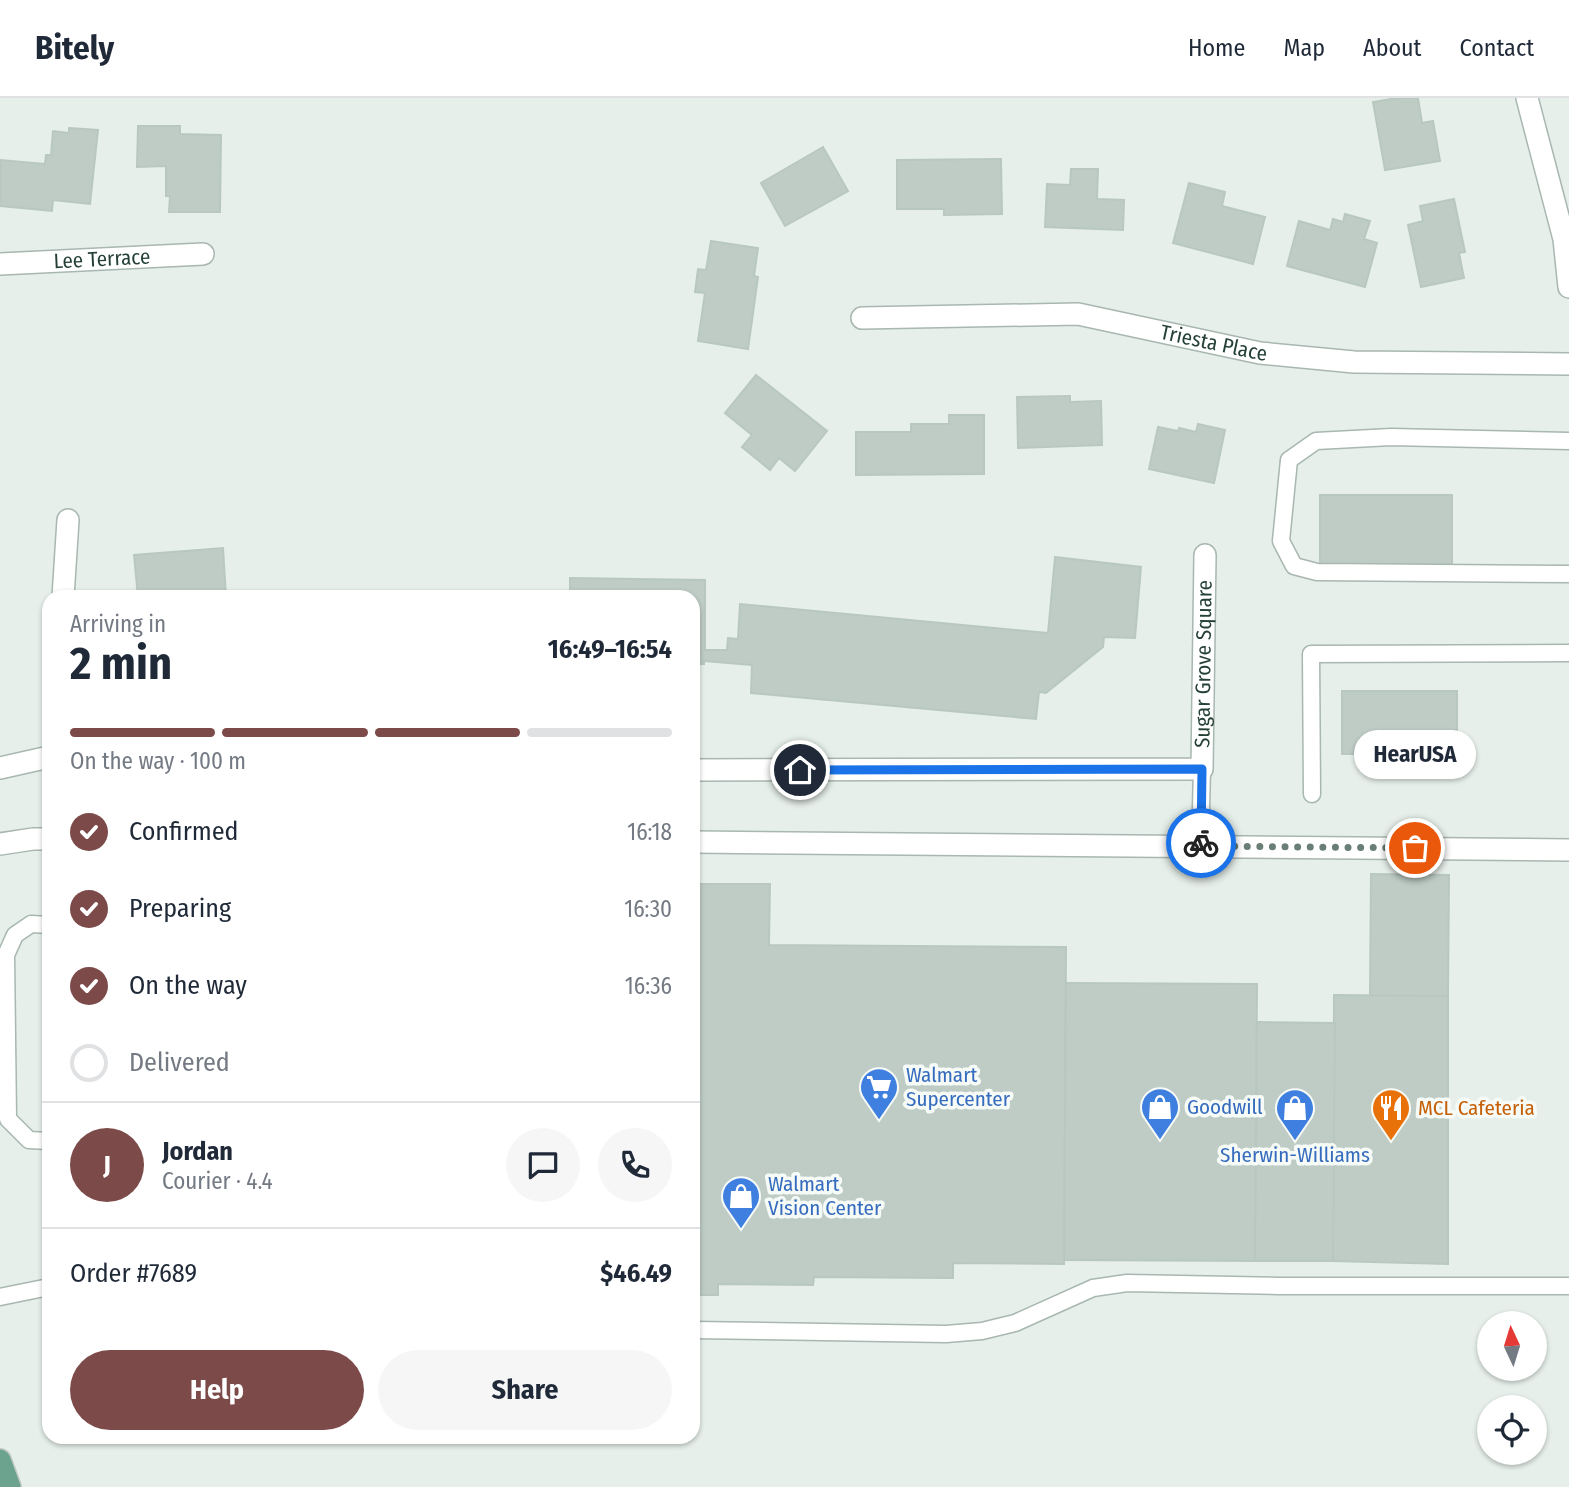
<!DOCTYPE html>
<html lang="en">
<head>
<meta charset="utf-8">
<style>
  body { margin:0; font-family:"Fira Sans Condensed",sans-serif; background:#f6f6f7; color:#1f2937; height:100vh; display:flex; flex-direction:column; font-size:26px; white-space:nowrap }
  * { box-sizing:border-box; margin:0 }
  p { font-size:23px; color:#747a83 }
  .icon { flex:none; width:38px; height:38px; fill:none; stroke:currentColor; stroke-width:2; stroke-linecap:round; stroke-linejoin:round }
  .map { position:relative; flex:1; overflow:hidden }
  .panel { position:absolute; left:42px; top:492px; width:658px; height:854px; display:flex; flex-direction:column; background:#fff; border-radius:21px; box-shadow:0 2px 5px #0004 }
  .panel>* { flex:none }
  .needle { width:46px; rotate:356deg }
  .controls { position:absolute; left:1477px; top:1213px; display:grid; gap:14px }
  .controls a { display:grid; place-items:center; width:70px; height:70px; border-radius:50%; background:#fff; box-shadow:0 2px 5px #0004; font-size:35px }
  .pin { position:absolute; display:grid; place-items:center; width:60px; height:60px; color:#fff; margin:-30px; border:4px solid #fff; border-radius:50%; box-shadow:0 2px 7px #0007 }
  .courier { position:absolute; display:grid; place-items:center; width:70px; height:70px; margin:-35px; border:5px solid #1a73e8; border-radius:50%; background:#fff; color:#222; box-shadow:0 2px 9px #0007 }
  .bubble { position:absolute; height:49px; border-radius:24px; background:#fff; box-shadow:0 2px 5px #0004; font-size:23px; font-weight:700; line-height:49px; text-align:center }
  .headline em { font-style:normal; font-weight:700 }
  .headline div { display:flex; flex-direction:column-reverse }
  .headline { display:flex; align-items:center; justify-content:space-between; height:119px; padding:0 28px }
  h1 { font-size:46px; font-weight:700; line-height:52px }
  .bar { display:grid; grid-template-columns:repeat(4,1fr); gap:10px 7px; align-content:center; height:84px; padding:0 28px }
  .bar i { height:9px; border-radius:5px; background:#e0e1e3 }
  .bar .on { background:#7d4a4a }
  .bar p { grid-column:span 4 }
  .line { display:flex; align-items:center; gap:18px; padding:0 28px; border-top:2px solid #e0e1e3 }
  .line div { flex:1 }
  .round { display:grid; place-items:center; flex:none; width:74px; height:74px; border-radius:37px; background:#f6f6f7 }
  ol { padding:0 28px; list-style:none }
  li { display:flex; align-items:center; gap:21px; height:77px }
  li p { margin-inline-start:auto }
  li .icon { padding:7px; border-radius:50%; background:#7d4a4a; color:#fff; stroke-width:4 }
  li:last-child { color:#747a83 }
  li i { width:38px; height:38px; border:4px solid #e0e1e3; border-radius:50% }
  .cta { display:flex; gap:14px; margin-top:auto; padding:14px 28px }
  .cta a { flex:1; height:80px; border-radius:42px; background:#7d4a4a; color:#fff; font-size:28px; font-weight:700; line-height:80px; text-align:center }
  .cta a+a { background:#f6f6f7; color:#1f2937 }
  header { display:flex; align-items:center; gap:42px; box-sizing:border-box; height:98px; padding:0 35px; background:#fff; border-bottom:2px solid #e0e1e3 }
  header strong { font-size:33px }
  nav { display:flex; gap:38px; margin-inline-start:auto; font-size:24px }
  .map>svg:first-child { display:block }
  .building { fill:#beccc5; stroke:#b8c8c0; stroke-width:2 }
  .lines { fill:none; stroke-linecap:round; stroke-linejoin:round }
  .service-casing { stroke:#a8b7b0; stroke-width:19 }
  .minor-casing { stroke:#a8b7b0; stroke-width:24 }
  .tertiary-casing { stroke:#a8b7b0; stroke-width:24 }
  .primary-casing { stroke:#c2cac7; stroke-width:24 }
  .service { stroke:#fff; stroke-width:16 }
  .minor { stroke:#fff; stroke-width:21 }
  .tertiary { stroke:#fff; stroke-width:21 }
  .primary { stroke:#6ba38e; stroke-width:21 }
  .done { stroke:#697e75; stroke-width:7; stroke-dasharray:0 12.6 }
  .route { stroke:#1a73e8; stroke-width:9 }
  .labels { text-anchor:middle; dominant-baseline:central; stroke-width:7; stroke-linejoin:round; paint-order:stroke }
  .street-label { font-size:21px; fill:#254136; stroke:#f7fbf8 }
  .shop-label { font-size:21px; fill:#366cbe; stroke:#f7fbf8; text-anchor:start }
  .food-label { font-size:21px; fill:#c56008; stroke:#f7fbf8; text-anchor:start }
</style>
</head>
<body>
<header>
<strong>Bitely</strong>
<nav><a>Home</a><a>Map</a><a>About</a><a>Contact</a></nav>
</header>
<div class="map">
<svg width="1569" height="1389" viewBox="0 0 1569 1389">
  <rect width="100%" height="100%" fill="#e6efea"/>
  <!-- building -->
  <g class="building">
    <path d="M1397 0H1418L1422 25 1433 23 1440 63 1385 72 1373 4Z"/>
    <path d="M138 28H180V36L221 37 220 114H169L170 98H166V68L137 69Z"/>
    <path d="M69 30 98 32 90 106 53 102 52 113 0 108 1 62 45 66 46 57H51L53 33 69 35Z"/>
    <path d="M823 49 848 93 785 128 761 85Z"/>
    <path d="M1001 61 1002 116 944 117V111H897V62Z"/>
    <path d="M1071 71H1098L1097 101 1124 102 1123 132 1045 129 1047 86 1070 87Z"/>
    <path d="M1189 85 1225 94 1222 108 1265 119 1253 166 1173 145Z"/>
    <path d="M1454 101 1465 154 1459 155 1464 180 1421 189 1408 127 1423 123 1420 108Z"/>
    <path d="M1345 116 1370 123 1364 141 1377 145 1365 189 1287 168 1299 123 1330 132 1333 121 1343 124Z"/>
    <path d="M711 143 758 150 754 178 758 179 748 251 698 243 705 195 695 194 698 171 706 172Z"/>
    <path d="M756 277 827 333 795 373 779 360 770 372 742 349 752 337 725 315Z"/>
    <path d="M1070 298V304L1101 303 1102 347 1018 350 1017 299Z"/>
    <path d="M949 317H984V376L856 377V334H911V326H949Z"/>
    <path d="M1198 326 1225 332 1214 385 1149 371 1158 329 1178 333 1179 330 1196 334Z"/>
    <rect x="1320" y="397" width="132" height="70"/>
    <path d="M223 450 226 499H138L134 457Z"/>
    <path d="M1055 459 1141 469 1135 540 1104 539 1103 549 1046 595 1039 594 1036 621 751 595 752 567 704 563V566H693V499H570V480L705 482V552H727L728 540 738 541 740 506 1048 535Z"/>
    <rect x="1342" y="593" width="115" height="63"/>
    <path d="M1371 776 1449 777 1448 898H1370Z"/>
    <path d="M693 786H770L769 847 1066 849 1064 1166 953 1165V1180L814 1179 813 1187 718 1186V1197H693Z"/>
    <path d="M1066 885 1257 886 1255 1163 1064 1162Z"/>
    <path d="M1334 897 1448 898V1166L1333 1163Z"/>
    <path d="M1257 924 1335 925 1333 1163H1255Z"/>
  </g>
  <g class="lines">
    <defs>
      <g id="service">
        <path d="M1569 343 1391 339 1316 343 1289 362 1281 443 1294 468 1317 474 1569 476"/>
        <path d="M1312 696 1311 556 1569 555"/>
        <path d="M1200 748 1202 671"/>
        <path d="M49 827 31 826 15 837 6 857 8 1021 29 1042 49 1043"/>
        <path d="M0 1199 49 1189"/>
        <path d="M693 1232 946 1236 982 1233 1015 1225 1093 1190 1127 1185 1279 1188H1569"/>
      </g>
      <g id="minor">
        <path id="s1" d="M0 166 203 156"/>
        <path id="s2" d="M862 220 1078 216 1260 255 1354 264 1569 266"/>
        <path d="M63 499 68 422"/>
        <path d="M0 670 49 659"/>
        <path id="s3" d="M693 672 1202 671 1205 457"/>
        <path d="M693 744 1569 752"/>
        <path d="M0 746 33 741H49"/>
      </g>
      <path id="tertiary" d="M1527 0 1564 141 1569 189"/>
      <path id="primary" d="M0 1362 10 1389"/>
    </defs>
    <!-- service casing -->
    <use href="#service" class="service-casing"/>
    <!-- minor casing -->
    <use href="#minor" class="minor-casing"/>
    <!-- tertiary casing -->
    <use href="#tertiary" class="tertiary-casing"/>
    <!-- primary casing -->
    <use href="#primary" class="primary-casing"/>
    <!-- service -->
    <use href="#service" class="service"/>
    <!-- minor -->
    <use href="#minor" class="minor"/>
    <!-- tertiary -->
    <use href="#tertiary" class="tertiary"/>
    <!-- primary -->
    <use href="#primary" class="primary"/>
  </g>
  <g class="lines">
    <!-- done -->
    <path class="done" d="M1201 745 1200 748 1415 750"/>
    <!-- route -->
    <path class="route" d="M800 672 1202 671 1201 745"/>
  </g>
  <!-- icons -->
  <defs>
    <symbol id="supermarket-pin" viewBox="-11 -11 22 30"><path d="M0 17L-7.5 6A9.5 9.5 0 1 1 7.5 6Z" fill="#3f7fe0" stroke="#f7fbf8"/><path d="M-6-5.5h2.5l.6 2H6L4.5 2H-2.5L-4.4-4H-6ZM-1.5 3.2a1.3 1.3 0 1 0 .1 0ZM3 3.2a1.3 1.3 0 1 0 .1 0Z" fill="#fff"/></symbol>
    <symbol id="shop-pin" viewBox="-11 -11 22 30"><path d="M0 17L-7.5 6A9.5 9.5 0 1 1 7.5 6Z" fill="#3f7fe0" stroke="#f7fbf8"/><path d="M-5-2.5h2.3a2.7 3.5 0 0 1 5.4 0H5L5.5 6h-11ZM-1.5-2.5h3a1.5 2.3 0 0 0-3 0Z" fill="#fff"/></symbol>
    <symbol id="restaurant-pin" viewBox="-11 -11 22 30"><path d="M0 17L-7.5 6A9.5 9.5 0 1 1 7.5 6Z" fill="#e8710a" stroke="#f7fbf8"/><path d="M-5-6h1v4h1v-4h1v4h1v-4h1v5L-1.5 .5V6h-2V.5L-5-1ZM5-6V6H3V1.5H1.5Q1.5-4 5-6Z" fill="#fff"/></symbol>
  </defs>
  <g fill-rule="evenodd">
    <use href="#supermarket-pin" x="857" y="967" width="44" height="60"/>
    <use href="#shop-pin" x="1138" y="987" width="44" height="60"/>
    <use href="#shop-pin" x="1273" y="988" width="44" height="60"/>
    <use href="#restaurant-pin" x="1369" y="988" width="44" height="60"/>
    <use href="#shop-pin" x="719" y="1076" width="44" height="60"/>
  </g>
  <g class="labels">
    <!-- street labels -->
    <g class="street-label">
      <text stroke="none"><textPath href="#s1" startOffset="102">Lee Terrace</textPath></text>
      <text stroke="none"><textPath href="#s2" startOffset="355">Triesta Place</textPath></text>
      <text stroke="none"><textPath href="#s3" startOffset="614">Sugar Grove Square</textPath></text>
    </g>
    <!-- shop labels -->
    <g class="shop-label">
      <text x="906" y="977">Walmart<tspan x="906" dy="24">Supercenter</tspan></text>
      <text x="1187" y="1009">Goodwill</text>
      <text x="1295" y="1057" text-anchor="middle">Sherwin-Williams</text>
      <text x="768" y="1086">Walmart<tspan x="768" dy="24">Vision Center</tspan></text>
    </g>
    <!-- food labels -->
    <g class="food-label">
      <text x="1418" y="1010">MCL Cafeteria</text>
    </g>
  </g>
</svg>
<div class="controls">
<a><svg class="needle" viewBox="-14 -14 28 28"><path d="M0-13l5 13h-10z" fill="#e53935"/><path d="M0 13l5-13h-10z" fill="#747a83"/></svg></a>
<a><svg class="icon" aria-label="locate" viewBox="0 0 24 24"><circle cx="12" cy="12" r="6"/><path d="M12 2v4M12 18v4M2 12h4M18 12h4"/></svg></a>
</div>
<div class="pin" style="left:1415px;top:750px;background:#ea580c"><svg class="icon" aria-label="bag" viewBox="0 0 24 24"><path d="M5 8h14l-1 12H6zM9 8a3 3 0 0 1 6 0"/></svg></div>
<div class="pin" style="left:800px;top:672px;background:#1f2937"><svg class="icon" aria-label="home" viewBox="0 0 24 24"><path d="M3 11l9-7 9 7M6 9v11h12V9"/></svg></div>
<div class="courier" style="left:1201px;top:745px"><svg class="icon" aria-label="bike" viewBox="0 0 24 24"><circle cx="6" cy="16" r="4"/><circle cx="18" cy="16" r="4"/><path d="M6 16l4-8h5l3 8M10 8l3 8H6M13 5h3"/></svg></div>
<div class="bubble" style="left:1354px;top:632px;width:122px">HearUSA</div>
<section class="panel">
<div class="headline"><div><h1>2 min</h1><p>Arriving in</p></div><em>16:49–16:54</em></div>
<div class="bar"><i class="on"></i><i class="on"></i><i class="on"></i><i></i><p>On the way · 100 m</p></div>
<ol>
<li><svg class="icon" aria-label="check" viewBox="0 0 24 24"><path d="M5 12l5 5 9-10"/></svg>Confirmed<p>16:18</p></li>
<li><svg class="icon" aria-label="check" viewBox="0 0 24 24"><path d="M5 12l5 5 9-10"/></svg>Preparing<p>16:30</p></li>
<li><svg class="icon" aria-label="check" viewBox="0 0 24 24"><path d="M5 12l5 5 9-10"/></svg>On the way<p>16:36</p></li>
<li><i></i>Delivered</li>
</ol>
<div class="line" style="height:126px"><b class="round" style="background:#7d4a4a;color:#fff">J</b><div><b>Jordan</b><p>Courier · 4.4</p></div><a class="round"><svg class="icon" aria-label="chat" viewBox="0 0 24 24"><path d="M4 5h16v11H9l-5 4z"/></svg></a><a class="round"><svg class="icon" aria-label="phone" viewBox="0 0 24 24"><path d="M5 4h4l2 5-3 2q2 4 5 5l2-3 5 2v4C11 20 4 13 5 4z"/></svg></a></div>
<div class="line" style="height:91px"><div>Order #7689</div><b>$46.49</b></div>
<div class="cta"><a>Help</a><a>Share</a></div>
</section>
</div>
</body>
</html>
